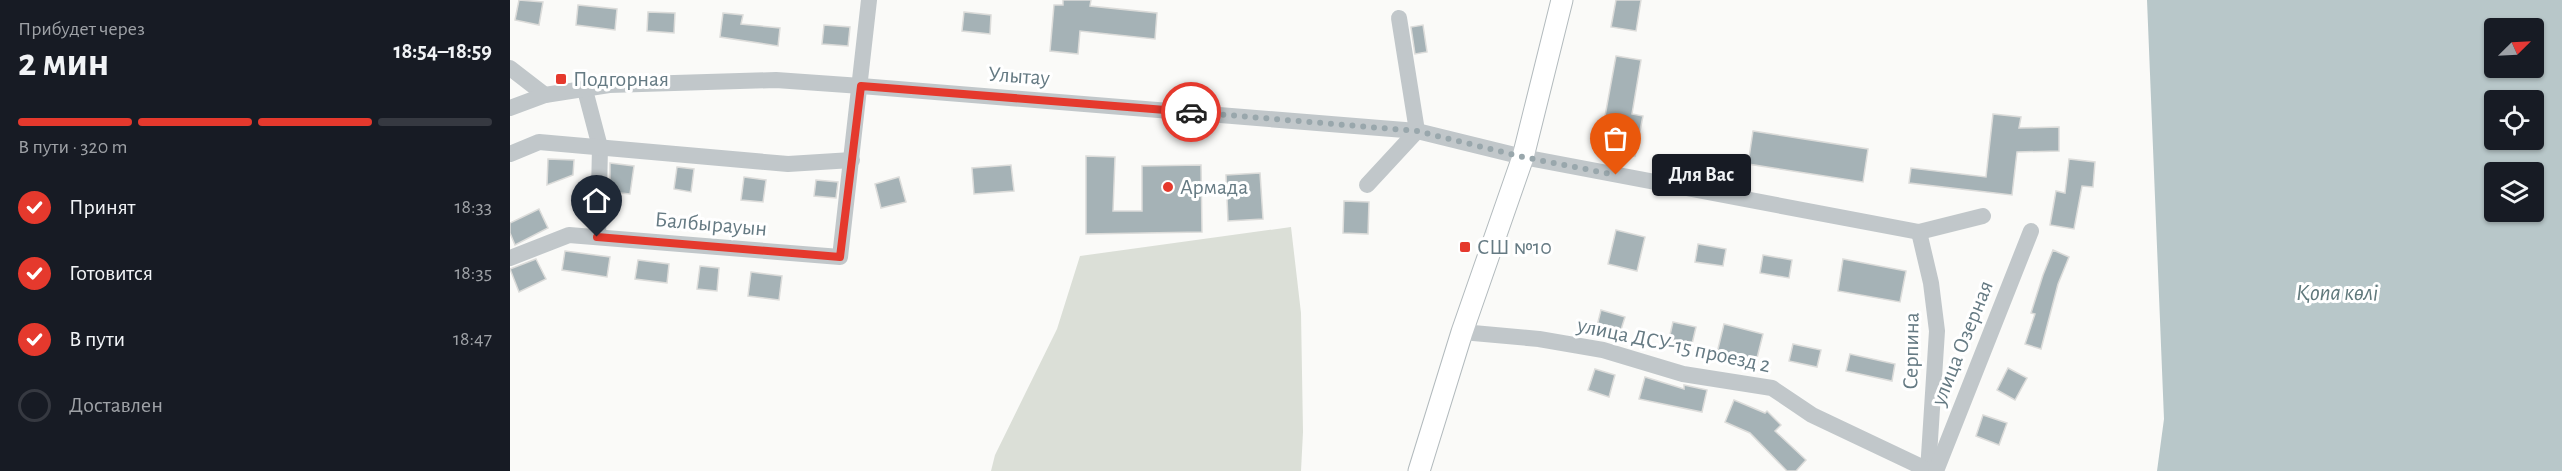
<!DOCTYPE html>
<html lang="ru">
<head>
<meta charset="utf-8">
<style>
  body { margin:0; font-family:"Alegreya Sans",sans-serif; background:#20242c; color:#f1f3f6; height:100vh; display:flex; flex-direction:column; font-size:22px; white-space:nowrap }
  * { box-sizing:border-box; margin:0 }
  p { font-size:20px; color:#9ea1a6 }
  .icon { flex:none; width:33px; height:33px; fill:none; stroke:currentColor; stroke-width:2; stroke-linecap:round; stroke-linejoin:round }
  .map { position:relative; flex:1; overflow:hidden }
  .panel { display:flex; flex-direction:column; background:#171b24; width:510px }
  .panel>* { flex:none }
  .needle { width:39px; rotate:66deg }
  .fabs { position:absolute; left:1974px; top:18px; display:grid; gap:12px }
  .fabs a { display:grid; place-items:center; width:60px; height:60px; border-radius:6px; background:#171b24; box-shadow:0 2px 4px #0004; font-size:30px }
  .pin { position:absolute; display:grid; place-items:center; width:51px; height:51px; color:#fff; margin:-62px -26px; border-radius:50% 50% 50% 0; rotate:-45deg; box-shadow:0 0 6px #0007 }
  .pin .icon { rotate:45deg }
  .courier { position:absolute; display:grid; place-items:center; width:60px; height:60px; margin:-30px; border:4px solid #e5392d; border-radius:50%; background:#fff; color:#222; box-shadow:0 2px 8px #0007 }
  .bubble { position:absolute; height:42px; border-radius:6px; background:#171b24; box-shadow:0 2px 4px #0004; font-size:20px; font-weight:700; line-height:42px; text-align:center }
  .headline em { font-style:normal; font-weight:700 }
  .headline div { display:flex; flex-direction:column-reverse }
  .headline { display:flex; align-items:center; justify-content:space-between; height:102px; padding:0 18px }
  h1 { font-size:39px; font-weight:700; line-height:45px }
  .bar { display:grid; grid-template-columns:repeat(4,1fr); gap:9px 6px; align-content:center; height:72px; padding:0 18px }
  .bar i { height:8px; border-radius:4px; background:#363941 }
  .bar .on { background:#e5392d }
  .bar p { grid-column:span 4 }
  ol { padding:0 18px; list-style:none }
  li { display:flex; align-items:center; gap:18px; height:66px }
  li p { margin-inline-start:auto }
  li .icon { padding:6px; border-radius:50%; background:#e5392d; color:#fff; stroke-width:4 }
  li:last-child { color:#9ea1a6 }
  li i { width:33px; height:33px; border:3px solid #363941; border-radius:50% }
  main { display:flex; flex:1; min-height:0 }
  .map>svg:first-child { display:block }
  .green { fill:#dbdfd7 }
  .water { fill:#b8c7c9; fill-rule:evenodd }
  .building { fill:#a5b2b6; stroke:#dcdcda; stroke-width:1.5 }
  .lines { fill:none; stroke-linecap:round; stroke-linejoin:round }
  .major-casing { stroke:#b2babd; stroke-width:23 }
  .minor { stroke:#c1c7ca; stroke-width:16 }
  .major { stroke:#fff; stroke-width:21 }
  .done { stroke:#99a7ac; stroke-width:6; stroke-dasharray:0 10.8 }
  .route { stroke:#e5392d; stroke-width:8 }
  .poi-dot { fill:#e5392d; stroke:#fff; stroke-width:2 }
  .labels { text-anchor:middle; dominant-baseline:central; stroke-width:6; stroke-linejoin:round; paint-order:stroke }
  .street-label { font-size:22px; fill:#657a83; stroke:#fff }
  .poi-label { font-size:22px; fill:#657a83; stroke:#fff; text-anchor:start }
  .water-label { font-size:24px; font-style:italic; fill:#60797c; stroke:#fff }
</style>
</head>
<body>
<main>
<section class="panel">
<div class="headline"><div><h1>2 мин</h1><p>Прибудет через</p></div><em>18:54–18:59</em></div>
<div class="bar"><i class="on"></i><i class="on"></i><i class="on"></i><i></i><p>В пути · 320 m</p></div>
<ol>
<li><svg class="icon" aria-label="check" viewBox="0 0 24 24"><path d="M5 12l5 5 9-10"/></svg>Принят<p>18:33</p></li>
<li><svg class="icon" aria-label="check" viewBox="0 0 24 24"><path d="M5 12l5 5 9-10"/></svg>Готовится<p>18:35</p></li>
<li><svg class="icon" aria-label="check" viewBox="0 0 24 24"><path d="M5 12l5 5 9-10"/></svg>В пути<p>18:47</p></li>
<li><i></i>Доставлен</li>
</ol>
</section>
<div class="map">
<svg width="2052" height="471" viewBox="0 0 2052 471">
  <rect width="100%" height="100%" fill="#fafaf8"/>
  <!-- green -->
  <path class="green" d="M781 227 791 313 793 432 791 471H481L485 455 547 329 570 256Z"/>
  <!-- water -->
  <path class="water" d="M1637 0H2052V471H1647L1654 419ZM1984 28H2024V68H1984ZM1984 100H2024V140H1984ZM1984 172H2024V212H1984Z"/>
  <!-- building -->
  <g class="building">
    <path d="M9 0 33 2 29 25 5 20Z"/>
    <path d="M553 0H581L580 6 647 13 645 39 570 31 568 54 540 51 544 5H553Z"/>
    <path d="M1106 0H1131L1126 31 1101 27Z"/>
    <path d="M68 5 107 9 105 30 66 25Z"/>
    <path d="M138 12 165 13 164 33 137 31Z"/>
    <path d="M454 12 481 15 480 34 452 31Z"/>
    <path d="M213 13 233 15 231 24 270 28 268 46 210 37Z"/>
    <path d="M314 25 340 27 338 46 312 44Z"/>
    <path d="M913 25 917 52 905 54 901 27Z"/>
    <path d="M1106 56 1131 60 1122 114 1133 116 1125 156 1089 149Z"/>
    <path d="M1483 114 1511 117 1509 128 1549 127V151L1507 152 1502 195 1399 183 1401 168 1476 177Z"/>
    <path d="M1243 131 1358 149 1353 182 1238 164Z"/>
    <path d="M576 156 605 157 603 211H632V166L691 165 692 232 576 234Z"/>
    <path d="M38 159 64 160 63 175 37 185Z"/>
    <path d="M1559 159 1585 162 1583 187 1572 186 1564 229 1540 225 1546 191 1555 193Z"/>
    <path d="M100 163 124 166 120 194 100 192Z"/>
    <path d="M501 165 504 191 464 194 462 168Z"/>
    <path d="M167 167 184 169 181 192 164 189Z"/>
    <path d="M750 173 753 219 718 221 716 175Z"/>
    <path d="M234 177 256 180 253 202 231 200Z"/>
    <path d="M389 177 396 202 371 208 365 184Z"/>
    <path d="M306 180 328 182 326 198 304 196Z"/>
    <path d="M834 201 859 202 858 234 833 233Z"/>
    <path d="M29 209 38 228 5 245 0 233V223Z"/>
    <path d="M1106 230 1135 237 1127 271 1098 264Z"/>
    <path d="M1188 244 1216 249 1213 266 1185 262Z"/>
    <path d="M1543 250 1559 257 1548 284 1531 349 1515 344 1525 314 1521 313 1533 275Z"/>
    <path d="M55 251 100 257 97 277 52 270Z"/>
    <path d="M1253 255 1282 260 1279 278 1250 273Z"/>
    <path d="M26 259 36 279 9 292 0 269Z"/>
    <path d="M1333 259 1396 271 1390 302 1328 291Z"/>
    <path d="M128 260 159 264 157 283 125 279Z"/>
    <path d="M190 266 209 268 207 291 187 289Z"/>
    <path d="M241 272 272 276 269 300 238 296Z"/>
    <path d="M1091 310 1115 317 1109 336 1086 330Z"/>
    <path d="M1163 322 1186 327 1182 344 1159 339Z"/>
    <path d="M1214 324 1253 334 1246 362 1207 353Z"/>
    <path d="M1283 344 1311 350 1307 367 1279 361Z"/>
    <path d="M1340 354 1385 364 1382 381 1336 371Z"/>
    <path d="M1498 368 1517 378 1505 400 1487 390Z"/>
    <path d="M1085 369 1105 375 1099 397 1078 390Z"/>
    <path d="M1135 377 1174 389V385L1197 390 1192 412 1129 399Z"/>
    <path d="M1224 400 1255 413 1257 411 1271 425 1265 431 1296 460 1286 471H1277L1240 433 1215 422Z"/>
    <path d="M1473 415 1497 423 1489 445 1466 436Z"/>
  </g>
  <g class="lines">
    <defs>
      <path id="major" d="M909 471 952 332 1013 157 1052 0"/>
    </defs>
    <!-- major casing -->
    <use href="#major" class="major-casing"/>
    <!-- minor -->
    <g class="minor">
      <path d="M0 68 35 95"/>
      <path d="M75 90 90 147 88 237"/>
      <path d="M0 108 35 95 99 85 266 80 351 86 907 131 1013 157 1409 232 1473 216"/>
      <path d="M0 154 29 142 278 164 342 160"/>
      <path d="M857 185 907 131 889 18"/>
      <path d="M1409 232 1421 283 1427 331 1418 471"/>
      <path d="M0 258 59 235 330 257 359 0"/>
      <path d="M952 332 1029 339 1093 350 1173 374 1262 388 1302 415 1418 470"/>
      <path d="M1426 471 1521 231"/>
    </g>
    <!-- major -->
    <use href="#major" class="major"/>
  </g>
  <g class="lines">
    <!-- done -->
    <path class="done" d="M681 112 907 131 1013 157 1106 175"/>
    <!-- route -->
    <path class="route" d="M87 237 330 257 351 86 681 112"/>
  </g>
  <!-- markers -->
  <g class="poi-dot">
    <rect x="45" y="73" width="12" height="12" rx="3"/>
    <circle cx="658" cy="187" r="6"/>
    <rect x="949" y="241" width="12" height="12" rx="3"/>
  </g>
  <g class="labels">
    <!-- street labels -->
    <g class="street-label">
      <text transform="translate(509 76) rotate(4)">Улытау</text>
      <text transform="translate(201 224) rotate(5)">Балбырауын</text>
      <text transform="translate(1452 343) rotate(-68)">улица Озерная</text>
      <text transform="translate(1164 345) rotate(12)">улица ДСУ-15 проезд 2</text>
      <text transform="translate(1401 351) rotate(-89)">Серпина</text>
    </g>
    <!-- poi labels -->
    <g class="poi-label">
      <text x="63" y="79">Подгорная</text>
      <text x="670" y="187">Армада</text>
      <text x="967" y="247">СШ №10</text>
    </g>
    <!-- water labels -->
    <g class="water-label">
      <text x="1827" y="293">Қопа көлі</text>
    </g>
  </g>
</svg>
<div class="fabs">
<a><svg class="needle" viewBox="-14 -14 28 28"><path d="M0-13l5 13h-10z" fill="#e53935"/><path d="M0 13l5-13h-10z" fill="#9ea1a6"/></svg></a>
<a><svg class="icon" aria-label="locate" viewBox="0 0 24 24"><circle cx="12" cy="12" r="6"/><path d="M12 2v4M12 18v4M2 12h4M18 12h4"/></svg></a>
<a><svg class="icon" aria-label="layers" viewBox="0 0 24 24"><path d="M12 4l9 5-9 5-9-5zM3 14l9 5 9-5"/></svg></a>
</div>
<div class="pin" style="left:1106px;top:175px;background:#ea580c"><svg class="icon" aria-label="bag" viewBox="0 0 24 24"><path d="M5 8h14l-1 12H6zM9 8a3 3 0 0 1 6 0"/></svg></div>
<div class="pin" style="left:87px;top:237px;background:#1f2937"><svg class="icon" aria-label="home" viewBox="0 0 24 24"><path d="M3 11l9-7 9 7M6 9v11h12V9"/></svg></div>
<div class="courier" style="left:681px;top:112px"><svg class="icon" aria-label="car" viewBox="0 0 24 24"><path d="M5 17H2v-5l4-1 3-4h7l3 4 3 1v5h-3M9 17h6M6 11h13"/><circle cx="7" cy="17" r="2"/><circle cx="17" cy="17" r="2"/></svg></div>
<div class="bubble" style="left:1142px;top:154px;width:99px">Для Вас</div>
</div>
</main>
</body>
</html>
